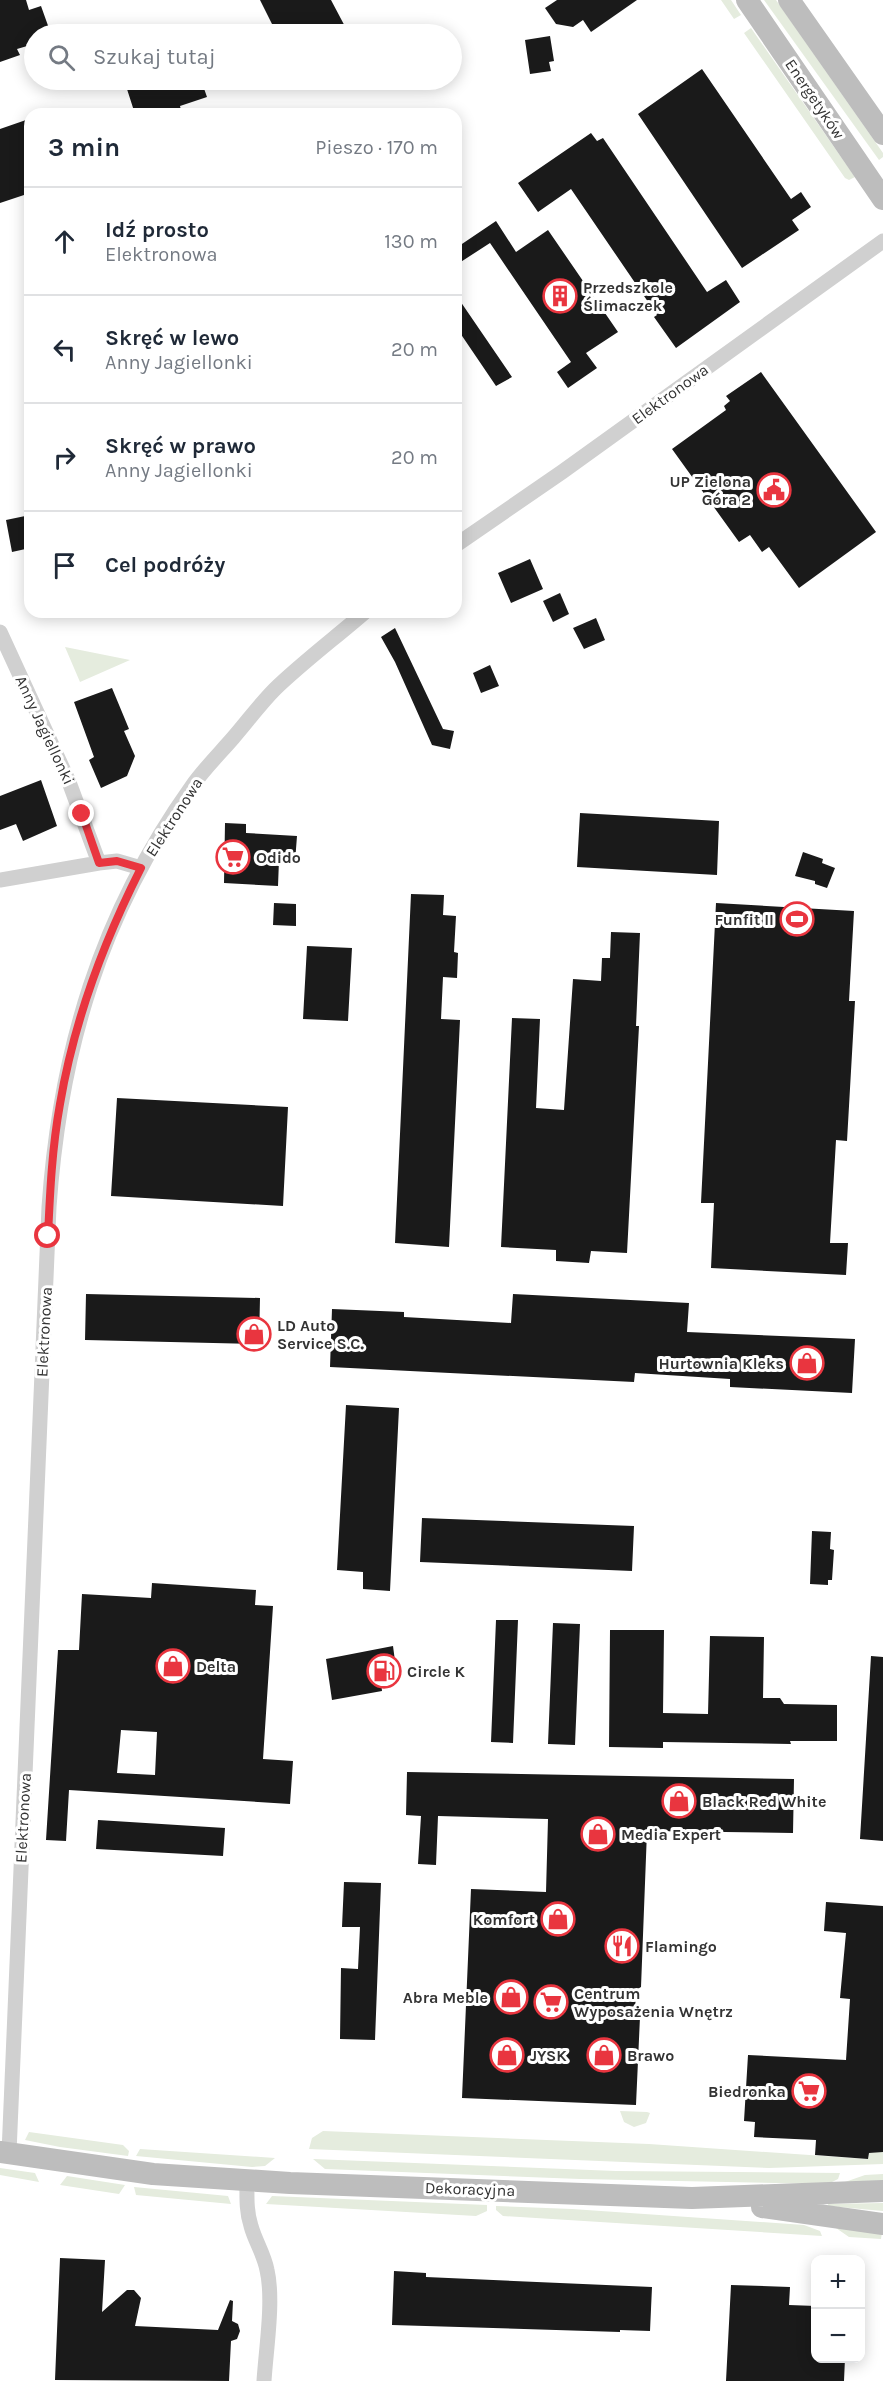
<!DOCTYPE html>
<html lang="pl">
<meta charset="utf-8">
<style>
body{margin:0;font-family:Karla,sans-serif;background:#f6f6f7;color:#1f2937}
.controls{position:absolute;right:18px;bottom:18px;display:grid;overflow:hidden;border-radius:12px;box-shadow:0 3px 15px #0003}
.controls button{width:54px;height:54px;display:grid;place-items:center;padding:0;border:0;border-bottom:2px solid #e0e1e3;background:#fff;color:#1f2937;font:30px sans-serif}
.stop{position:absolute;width:18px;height:18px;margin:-14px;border:4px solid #e9353f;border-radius:50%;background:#fff}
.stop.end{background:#e9353f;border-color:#fff;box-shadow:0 2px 6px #0008}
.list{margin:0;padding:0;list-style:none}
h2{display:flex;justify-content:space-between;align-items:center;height:78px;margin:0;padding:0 24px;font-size:26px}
h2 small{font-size:20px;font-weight:400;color:#747a83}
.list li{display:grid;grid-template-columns:39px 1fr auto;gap:18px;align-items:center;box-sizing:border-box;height:108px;padding:0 24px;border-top:2px solid #e0e1e3}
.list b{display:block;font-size:22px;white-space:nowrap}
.list p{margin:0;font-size:20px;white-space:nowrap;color:#747a83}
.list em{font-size:20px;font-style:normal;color:#747a83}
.icon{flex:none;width:33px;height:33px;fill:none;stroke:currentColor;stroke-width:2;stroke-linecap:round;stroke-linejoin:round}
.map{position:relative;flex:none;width:883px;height:2381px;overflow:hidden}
.search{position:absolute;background:#fff;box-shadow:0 3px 15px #0003;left:24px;top:24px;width:438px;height:66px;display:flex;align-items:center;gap:15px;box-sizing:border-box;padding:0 21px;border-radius:33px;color:#747a83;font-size:22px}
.panel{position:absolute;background:#fff;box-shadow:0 3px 15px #0003;left:24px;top:108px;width:438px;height:510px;border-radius:18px}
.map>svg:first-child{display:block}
.green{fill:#e5ecde}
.building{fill:#1a1a1a;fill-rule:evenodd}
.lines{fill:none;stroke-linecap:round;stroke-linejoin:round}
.street{stroke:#d0d0d0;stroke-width:15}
.secondary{stroke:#bdbdbd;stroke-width:22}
.route{stroke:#e9353f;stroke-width:8}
.labels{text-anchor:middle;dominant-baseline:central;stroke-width:6;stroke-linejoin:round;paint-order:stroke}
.street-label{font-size:16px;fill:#333;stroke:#fff}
.poi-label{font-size:16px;font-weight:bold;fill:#333;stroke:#fff;text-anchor:start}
</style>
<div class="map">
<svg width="883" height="2381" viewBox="0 0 883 2381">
<rect width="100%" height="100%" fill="#fff"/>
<path class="green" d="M721,0H731L741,15L734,19Z
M764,0H776L883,153V157L879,160Z
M751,28L855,177L849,180L845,178L744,33Z
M65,647L130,660L80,682Z
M620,2111L647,2112L650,2113L646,2123L634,2127L624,2122Z
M323,2131L649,2144L868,2159L869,2153L883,2151V2164L769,2168L309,2149L312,2138Z
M29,2132L123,2145L129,2151L128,2156L60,2147L25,2140Z
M140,2149L275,2158L265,2166L252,2167L136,2156Z
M313,2159L616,2171L840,2173L838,2179L828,2184L580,2179L325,2169Z
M0,2168L35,2173L39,2182L0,2175Z
M883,2174V2182H845L865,2175Z
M67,2176L125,2185L119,2194L60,2185Z
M134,2187L228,2196L231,2204L136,2195Z
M272,2196L487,2205V2211L476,2216L266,2204Z
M883,2203V2211L828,2206V2204Z
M496,2206L572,2209L804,2225L820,2231L822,2236L503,2216L496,2210Z
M836,2228L882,2232L881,2239L849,2237Z"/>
<path class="building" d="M0,0H26L29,10L41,6L51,34H34V44L17,49L20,55L0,62Z
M260,0H331L349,34H277Z
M557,0H637L591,32L583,20L573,27L556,24L545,8Z
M550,36L554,61L549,62L551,71L530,74L525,40Z
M702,69L791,199L801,192L811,207L792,220L799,230L742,268L638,114Z
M147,80H201L207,97L180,106L182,114H135L126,86Z
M26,120L30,133V193L0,203V129Z
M591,133L597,141L603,138L707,292L726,280L740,302L676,348L654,317L657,315L571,189L538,212L518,183Z
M496,221L516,252L548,230L618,332L586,353L597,368L568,388L557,372L571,362L490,243L456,265V248Z
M456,295L512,377L496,386L456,327Z
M761,372L876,532L799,588L769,547L762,552L750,535L739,542L672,449L726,410L724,406L730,401L726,396Z
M30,515V548L12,552L6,520Z
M530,559L543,589L511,603L498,573Z
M560,593L569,614L553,622L543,601Z
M596,618L605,640L584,649L573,628Z
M395,628L443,729L454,731L450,749L432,745L395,662L381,637Z
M490,665L499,686L481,693L473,673Z
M112,688L129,729L124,731L135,756L127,776L101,788L89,760L94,757L74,702Z
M41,780L57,826L23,841L16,824L0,830V796Z
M580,813L719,821L717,875L577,867Z
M225,823L246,824V833L297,836L295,862L279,860L278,886L224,883Z
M803,852L823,859L822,863L835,868L827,888L815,884V881L795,876Z
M411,894L444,895L443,915L456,916L454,952L458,953L457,978L443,977L441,1019L460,1020L449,1247L395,1243Z
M274,903L296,904V926L273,925Z
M716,903L854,911L849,1001H855L847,1141L836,1140L830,1243H848L846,1275L711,1268L714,1203H701Z
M611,932L640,933L636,1026H639L627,1253L591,1251L589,1263L556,1261V1250L501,1247L512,1018L540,1019L536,1108L564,1110L573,979L601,981L602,958H610Z
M307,946L352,948L348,1021L303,1019Z
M117,1098L288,1107L283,1206L111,1196Z
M86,1294L260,1298L259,1344L85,1340Z
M513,1294L689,1303L687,1332L855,1339L852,1393L730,1387V1379L635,1373L634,1382L330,1367L332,1309L404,1312V1317L511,1323Z
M346,1405L399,1408L390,1591L363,1589V1572L337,1570Z
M422,1518L634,1526L632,1571L420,1562Z
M812,1531L831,1532L830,1549L834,1550L832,1580H828V1585L810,1584Z
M152,1583L256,1590L255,1605L273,1606L263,1759L293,1761L290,1804L69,1790L66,1841L46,1840L58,1650H79L82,1594L151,1598ZM121,1730L157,1732L155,1775L117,1773Z
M496,1620H518L513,1743L491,1742Z
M553,1623L580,1624L575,1745L548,1744Z
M610,1630H664L663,1713L708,1714L710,1636L764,1637L763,1698H780L784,1704L837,1705V1741H790L791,1744L663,1742V1748L609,1747Z
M393,1646L395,1661L389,1663L391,1680L381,1682L382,1691L332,1700L326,1659Z
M871,1656L883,1657V1841L860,1839Z
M407,1772L794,1779L793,1833L647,1831L641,1987L636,1990L635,2014L640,2017L636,2105L462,2098L471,1889L546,1892L548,1819L438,1816L436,1865L418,1864L421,1816L406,1815Z
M98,1820L225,1828L223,1856L96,1849Z
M344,1882L381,1883L375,2040L340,2039L341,1968L358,1969L360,1927H342Z
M826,1902L883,1906V2152L869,2153L868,2159L815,2155L816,2140L754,2137L755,2122L744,2121L748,2055L846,2060L850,1999L840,1998L846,1933L824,1931Z
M60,2258L105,2260L102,2312L127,2290H134L141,2298L135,2326L218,2330L230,2300L233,2301L232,2321L238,2324L240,2331L237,2339L231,2341L229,2381L55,2380Z
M394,2271L426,2273V2277L652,2287L650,2331L620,2330V2332L392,2325Z
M731,2285L790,2287L789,2305L816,2306V2358H845L844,2381H726Z"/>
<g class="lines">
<path class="street" d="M456,545L562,472L883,241
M0,632L69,782L99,863
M0,880L99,863L117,861L141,868
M9,2153L49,1207C60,1051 100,915 192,786C204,769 220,753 233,738C247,722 260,704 275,689C303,662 335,638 365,612
M247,2180C247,2196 246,2211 251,2226C255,2241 264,2254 267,2270C274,2300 266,2349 264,2381"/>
<path class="secondary" d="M747,0L883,199
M789,0L883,134
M0,2152L153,2174L290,2183L692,2198L883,2191
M762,2207L883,2224"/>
</g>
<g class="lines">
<path class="route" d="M48,1236C50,1192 52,1148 60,1104C74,1021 103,943 141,868L117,861L99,863L82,814"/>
</g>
<defs>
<g id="building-ring" transform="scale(1.725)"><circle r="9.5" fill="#fff" stroke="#e9353f" stroke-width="1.5"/><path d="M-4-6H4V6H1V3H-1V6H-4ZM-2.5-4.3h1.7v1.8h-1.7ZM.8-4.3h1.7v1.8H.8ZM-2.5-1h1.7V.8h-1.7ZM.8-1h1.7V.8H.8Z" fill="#e9353f"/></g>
<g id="civic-ring" transform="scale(1.725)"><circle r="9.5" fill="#fff" stroke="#e9353f" stroke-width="1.5"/><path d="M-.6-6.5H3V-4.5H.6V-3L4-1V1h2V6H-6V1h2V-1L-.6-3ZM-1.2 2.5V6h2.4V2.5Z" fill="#e9353f"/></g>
<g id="supermarket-ring" transform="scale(1.725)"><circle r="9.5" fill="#fff" stroke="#e9353f" stroke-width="1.5"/><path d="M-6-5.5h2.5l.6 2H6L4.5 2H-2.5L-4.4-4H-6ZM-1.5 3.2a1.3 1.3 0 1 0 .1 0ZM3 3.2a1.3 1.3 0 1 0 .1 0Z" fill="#e9353f"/></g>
<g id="stadium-ring" transform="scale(1.725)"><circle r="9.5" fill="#fff" stroke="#e9353f" stroke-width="1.5"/><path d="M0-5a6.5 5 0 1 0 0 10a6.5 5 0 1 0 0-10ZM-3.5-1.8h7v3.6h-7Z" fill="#e9353f"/></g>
<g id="shop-ring" transform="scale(1.725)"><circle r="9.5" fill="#fff" stroke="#e9353f" stroke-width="1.5"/><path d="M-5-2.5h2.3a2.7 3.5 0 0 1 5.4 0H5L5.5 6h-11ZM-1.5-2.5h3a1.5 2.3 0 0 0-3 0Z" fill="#e9353f"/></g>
<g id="fuel-ring" transform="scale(1.725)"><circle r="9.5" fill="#fff" stroke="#e9353f" stroke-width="1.5"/><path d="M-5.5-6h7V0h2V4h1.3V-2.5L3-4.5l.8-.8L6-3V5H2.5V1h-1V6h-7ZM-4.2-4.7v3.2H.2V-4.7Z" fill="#e9353f"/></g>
<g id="restaurant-ring" transform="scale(1.725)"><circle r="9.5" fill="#fff" stroke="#e9353f" stroke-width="1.5"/><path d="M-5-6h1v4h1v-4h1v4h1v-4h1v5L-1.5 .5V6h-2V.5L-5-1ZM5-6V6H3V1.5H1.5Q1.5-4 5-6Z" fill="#e9353f"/></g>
</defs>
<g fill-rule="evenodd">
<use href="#building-ring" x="560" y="296"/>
<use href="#civic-ring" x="774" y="490"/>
<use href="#supermarket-ring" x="233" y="857"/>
<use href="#stadium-ring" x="797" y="919"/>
<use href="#shop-ring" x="254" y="1334"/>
<use href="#shop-ring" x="807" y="1363"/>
<use href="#shop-ring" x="173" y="1666"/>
<use href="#fuel-ring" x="384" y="1671"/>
<use href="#shop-ring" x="679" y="1801"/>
<use href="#shop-ring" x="598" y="1834"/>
<use href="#shop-ring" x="558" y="1919"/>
<use href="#restaurant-ring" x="622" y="1946"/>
<use href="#shop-ring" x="511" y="1997"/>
<use href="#supermarket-ring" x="551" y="2002"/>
<use href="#shop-ring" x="507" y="2055"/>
<use href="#shop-ring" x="604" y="2055"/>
<use href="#supermarket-ring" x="809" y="2091"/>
</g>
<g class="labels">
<g class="street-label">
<text transform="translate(815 99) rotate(56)">Energetyków</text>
<text transform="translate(670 394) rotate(-36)">Elektronowa</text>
<text transform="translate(45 730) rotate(65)">Anny Jagiellonki</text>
<text transform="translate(174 817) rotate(-57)">Elektronowa</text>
<text transform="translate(44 1332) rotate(-87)">Elektronowa</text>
<text transform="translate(23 1818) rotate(-87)">Elektronowa</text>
<text transform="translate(470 2189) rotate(2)">Dekoracyjna</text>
</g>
<g class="poi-label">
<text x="583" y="287">Przedszkole<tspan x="583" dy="18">Ślimaczek</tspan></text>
<text x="751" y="481" text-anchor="end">UP Zielona<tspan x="751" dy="18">Góra 2</tspan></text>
<text x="256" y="857">Odido</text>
<text x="774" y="919" text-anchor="end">Funfit II</text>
<text x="277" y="1325">LD Auto<tspan x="277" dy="18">Service S.C.</tspan></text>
<text x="784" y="1363" text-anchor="end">Hurtownia Kleks</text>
<text x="196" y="1666">Delta</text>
<text x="407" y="1671">Circle K</text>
<text x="702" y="1801">Black Red White</text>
<text x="621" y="1834">Media Expert</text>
<text x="535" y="1919" text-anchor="end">Komfort</text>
<text x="645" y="1946">Flamingo</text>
<text x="574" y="1993">Centrum<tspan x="574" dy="18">Wyposażenia Wnętrz</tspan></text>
<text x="488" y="1997" text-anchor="end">Abra Meble</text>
<text x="530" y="2055">JYSK</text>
<text x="627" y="2055">Brawo</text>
<text x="786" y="2091" text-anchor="end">Biedronka</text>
</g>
</g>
</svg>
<div class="controls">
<button>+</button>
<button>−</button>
</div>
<div class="stop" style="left:48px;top:1236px"></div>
<div class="stop end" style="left:82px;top:814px"></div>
<div class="search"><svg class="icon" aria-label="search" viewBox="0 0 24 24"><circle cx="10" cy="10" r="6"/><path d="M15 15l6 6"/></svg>Szukaj tutaj</div>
<section class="panel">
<h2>3 min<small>Pieszo · 170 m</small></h2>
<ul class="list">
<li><svg class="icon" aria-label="ahead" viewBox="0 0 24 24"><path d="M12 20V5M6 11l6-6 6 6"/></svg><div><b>Idź prosto</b><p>Elektronowa</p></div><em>130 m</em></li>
<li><svg class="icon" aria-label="left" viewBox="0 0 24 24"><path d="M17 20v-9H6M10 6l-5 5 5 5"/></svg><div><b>Skręć w lewo</b><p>Anny Jagiellonki</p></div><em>20 m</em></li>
<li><svg class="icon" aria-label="right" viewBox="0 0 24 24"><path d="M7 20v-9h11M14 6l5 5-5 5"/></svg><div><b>Skręć w prawo</b><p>Anny Jagiellonki</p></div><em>20 m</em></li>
<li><svg class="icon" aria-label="arrive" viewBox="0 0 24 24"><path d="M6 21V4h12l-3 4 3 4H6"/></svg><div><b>Cel podróży</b></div></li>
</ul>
</section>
</div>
